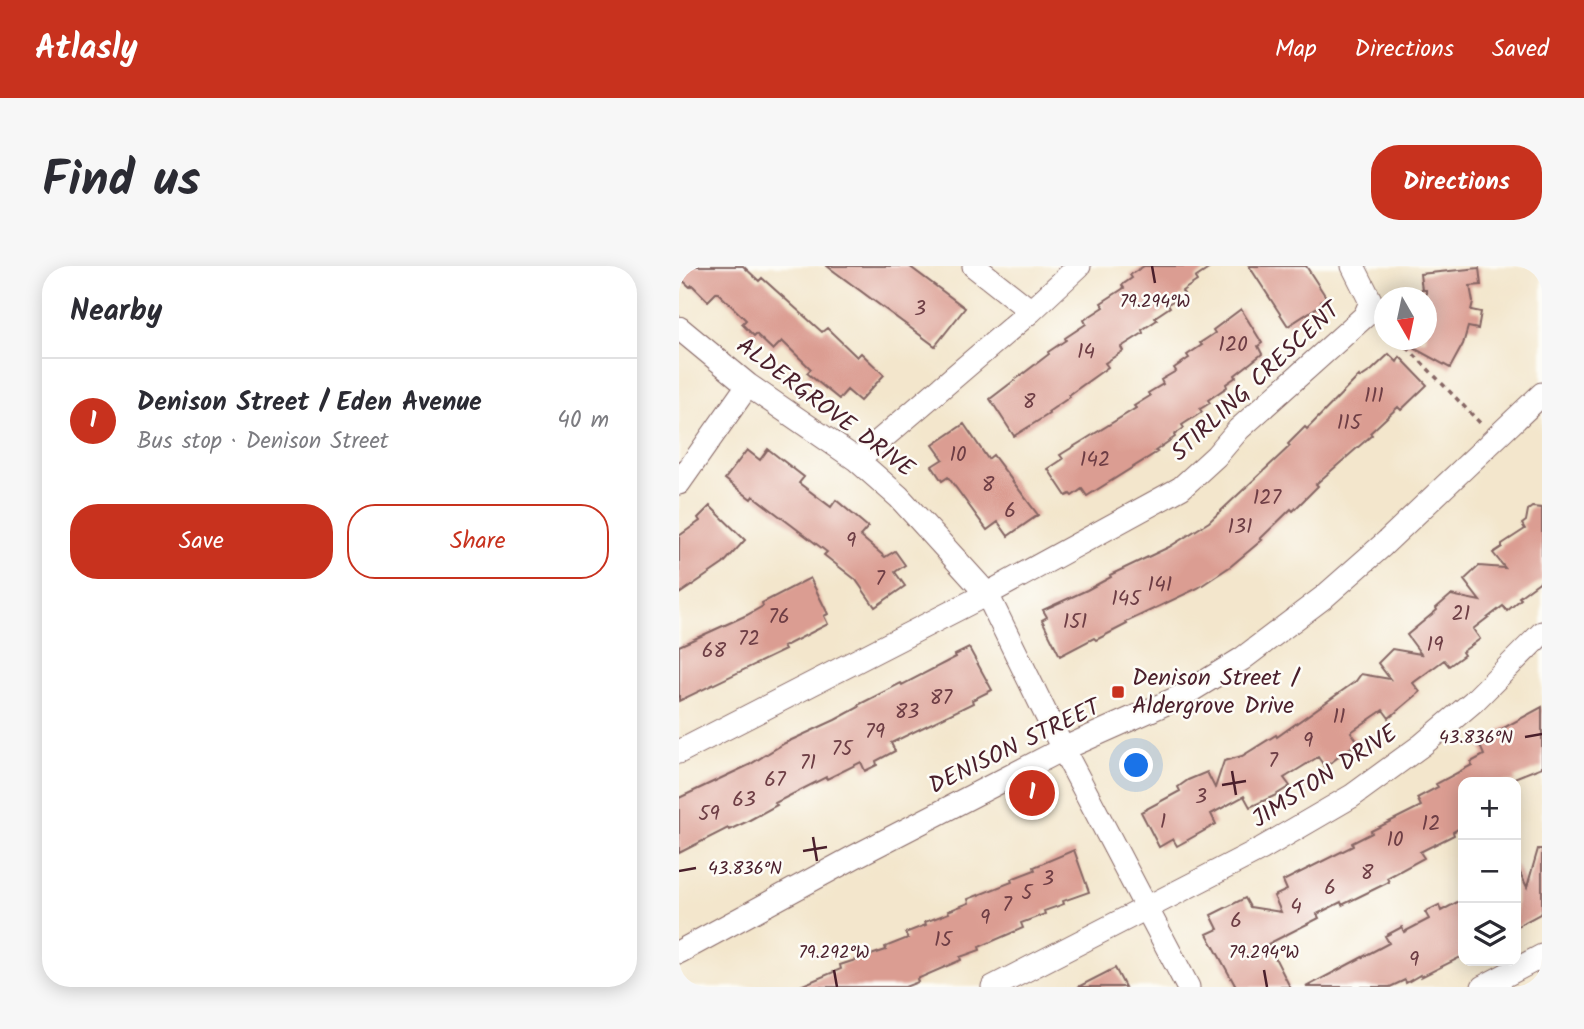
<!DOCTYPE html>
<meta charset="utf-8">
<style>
body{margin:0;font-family:Kalam,sans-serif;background:#f7f7f7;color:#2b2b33}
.controls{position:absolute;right:21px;bottom:21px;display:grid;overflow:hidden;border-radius:14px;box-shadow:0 4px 18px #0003}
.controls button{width:63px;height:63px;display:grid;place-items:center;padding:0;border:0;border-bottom:2px solid #e1e1e2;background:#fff;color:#2b2b33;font:35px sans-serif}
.compass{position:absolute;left:695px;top:21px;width:63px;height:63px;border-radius:50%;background:#fff;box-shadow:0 4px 18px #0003;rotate:171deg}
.you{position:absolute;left:458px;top:500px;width:24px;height:24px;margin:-18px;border:5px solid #fff;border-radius:50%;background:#1a73e8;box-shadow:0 0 0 10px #1a73e833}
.badge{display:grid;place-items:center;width:46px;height:46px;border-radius:50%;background:#c8321e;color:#fff;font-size:23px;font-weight:700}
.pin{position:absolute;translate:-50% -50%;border:4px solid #fff;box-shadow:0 2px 7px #0006}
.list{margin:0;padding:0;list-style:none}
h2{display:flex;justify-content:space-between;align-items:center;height:91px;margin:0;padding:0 28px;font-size:30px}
h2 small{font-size:23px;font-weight:400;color:#7c7c81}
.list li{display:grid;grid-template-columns:46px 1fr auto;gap:21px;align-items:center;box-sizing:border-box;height:126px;padding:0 28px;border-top:2px solid #e1e1e2}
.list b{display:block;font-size:26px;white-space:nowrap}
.list p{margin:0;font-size:23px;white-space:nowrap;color:#7c7c81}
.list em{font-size:23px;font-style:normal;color:#7c7c81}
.actions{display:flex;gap:14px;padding:21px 28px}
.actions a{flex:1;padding:16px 0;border:2px solid #c8321e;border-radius:28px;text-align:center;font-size:24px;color:#c8321e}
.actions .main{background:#c8321e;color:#fff}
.icon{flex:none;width:38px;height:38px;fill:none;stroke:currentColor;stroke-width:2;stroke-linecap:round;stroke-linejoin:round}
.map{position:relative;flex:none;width:863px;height:721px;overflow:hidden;border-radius:28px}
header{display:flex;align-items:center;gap:42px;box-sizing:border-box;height:98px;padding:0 35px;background:#c8321e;color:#fff}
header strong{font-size:33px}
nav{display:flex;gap:38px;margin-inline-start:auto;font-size:24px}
.intro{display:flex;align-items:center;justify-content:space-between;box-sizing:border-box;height:168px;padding:0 42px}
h1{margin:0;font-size:49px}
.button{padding:18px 32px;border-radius:28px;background:#c8321e;color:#fff;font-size:24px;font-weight:700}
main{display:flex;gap:42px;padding:0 42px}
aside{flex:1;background:#fff;border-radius:28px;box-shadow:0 4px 18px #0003}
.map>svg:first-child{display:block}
.building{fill:#db9d92}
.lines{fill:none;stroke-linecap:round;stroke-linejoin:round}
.minor-casing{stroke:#856563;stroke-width:25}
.path{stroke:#856563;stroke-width:3.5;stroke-dasharray:5 5;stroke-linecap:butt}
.minor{stroke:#fff;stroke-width:23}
.ticks{fill:none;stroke:#4a1f2b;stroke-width:2.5}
.poi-dot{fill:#c8321e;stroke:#fdfcf7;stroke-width:2.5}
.labels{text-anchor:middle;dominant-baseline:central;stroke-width:5;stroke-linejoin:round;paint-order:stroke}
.number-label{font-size:21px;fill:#6e3e45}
.street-label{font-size:24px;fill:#4a1f2b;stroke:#fdfcf7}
.poi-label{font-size:24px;fill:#4a1f2b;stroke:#fdfcf7;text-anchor:start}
.ticks-label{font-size:18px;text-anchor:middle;fill:#4a1f2b;stroke:#fdfcf7;stroke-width:5;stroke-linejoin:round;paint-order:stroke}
</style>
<header>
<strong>Atlasly</strong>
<nav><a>Map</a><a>Directions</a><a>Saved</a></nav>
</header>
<div class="intro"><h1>Find us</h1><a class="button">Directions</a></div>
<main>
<aside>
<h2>Nearby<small></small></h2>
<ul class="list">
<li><span class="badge">1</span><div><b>Denison Street / Eden Avenue</b><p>Bus stop · Denison Street</p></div><em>40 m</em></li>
</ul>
<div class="actions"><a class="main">Save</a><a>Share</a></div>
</aside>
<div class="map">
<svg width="863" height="721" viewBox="0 0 863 721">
<rect width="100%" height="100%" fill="#fdfcf7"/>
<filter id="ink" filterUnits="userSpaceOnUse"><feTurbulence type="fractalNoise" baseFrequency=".0143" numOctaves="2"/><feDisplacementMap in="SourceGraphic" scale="14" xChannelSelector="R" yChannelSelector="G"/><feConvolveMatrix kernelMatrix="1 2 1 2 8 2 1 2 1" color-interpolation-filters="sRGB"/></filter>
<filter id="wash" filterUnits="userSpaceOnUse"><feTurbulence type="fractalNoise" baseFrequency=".00686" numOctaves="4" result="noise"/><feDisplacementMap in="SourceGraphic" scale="28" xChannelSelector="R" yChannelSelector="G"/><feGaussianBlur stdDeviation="1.57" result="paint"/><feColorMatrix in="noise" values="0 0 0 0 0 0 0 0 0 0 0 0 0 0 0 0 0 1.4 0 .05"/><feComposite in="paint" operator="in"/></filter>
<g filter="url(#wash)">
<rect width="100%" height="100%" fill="#f3e6cc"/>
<g id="blocks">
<path class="building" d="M7,0H64L80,15L83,12L143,66L148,62L178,91L182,87L205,109L181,135L168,124L160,133L128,107L132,103L103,75L94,84L77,68L75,70L63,58L67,54L38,26L29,35L13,19L11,21L0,11V7Z
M148,0H230L286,42L256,80Z
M465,0H534L516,12L518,15L503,25L505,28L489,38L491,41L476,51L478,54L463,64L464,67L442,81L444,85L426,97L429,101L390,129L391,131L369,146L370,148L335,170L311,133L370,88L369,86L387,74L386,72L407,58L405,54L425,41L422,37L445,22L443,19L453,12L451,9Z
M570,0H627L647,31L642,35L643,38L609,60Z
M800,2L802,19L791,20L794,36L792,44L802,46L799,63L789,61L784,78L771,102L720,74H747V24H743L741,8Z
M562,43L583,77L579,80L583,88L556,109L557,111L547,118L548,121L529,134L531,137L521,143L523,146L503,159L505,162L495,169L496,171L476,185L478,186L408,230L403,223L393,230L391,228L387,230L369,203L384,193L381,189L457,142L455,140L471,130L469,127L484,118L482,114L497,105L495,102L510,92L508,89L523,79L521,77L536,67L534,64Z
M710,88L718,96L721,91L748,119L722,144L719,141L691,167L693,169L637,218L639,220L614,245L612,243L581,273L583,274L552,300L519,322L447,356L448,358L417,374L415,372L381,390L363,354L368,351L364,344L408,324L432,311L431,309L490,281L530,256L611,180L609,178L626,161L628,163L680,110L681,112L693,104Z
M285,158L309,193L314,189L359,249L329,270L319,256L308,264L269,211L263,215L253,200L264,193L254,179Z
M89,183L125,211L120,217L152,241L157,234L189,261L181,270L206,291L216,285L226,299L216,306L226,320L196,341L177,314L145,289L148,286L74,230L72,233L46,213L68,184L81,194Z
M31,240L66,274L44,298L0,328V270L21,255L19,252Z
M853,241L863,242V314L840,331L842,333L828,345L824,340L794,363L801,373L783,386L785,389L770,400L765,394L734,417L741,426L710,452L704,444L672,466L679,476L646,501L639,491L605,512L611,520L595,530L571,541L565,530L532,548L537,558L498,580L494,573L480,581L462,546L501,525L499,521L509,514L528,506L536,522L545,495L563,490L597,469L598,471L677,415L682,408L711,413L699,397L713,383L742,388L728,369L758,344L757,342L772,329L801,335L785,314L800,300L826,302L814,287L823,281V278L846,263L843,258L847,255L849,244Z
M131,312L149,348L145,350L149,358L104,381L106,384L0,435V380L68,349L84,340L83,337Z
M290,382L313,424L293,434L294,437L212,477L216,485L197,495L198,499L186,505L182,496L148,513L147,511L96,537L98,539L67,556L50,564L49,562L0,587V532L70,499L106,477L156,454L180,441L179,439L222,417L223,419L277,391L276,389Z
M863,441V501L835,512L837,516H784V560L774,566L775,569L741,586L745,592L708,612L710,616L663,639L662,636L638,648L640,652L589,678L611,721H557L528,668L539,663L532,649L566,632L571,641L602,646L595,630L608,624L604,615L674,580L673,577L693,567L692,565L742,540L738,532L759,521L757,518L793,499L792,496L805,489L801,480L821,470L819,465Z
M859,583H863V647L837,661V599L848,621Z
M395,584L410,626L384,635L385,638L365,645L366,648L342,657L344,662L300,681L301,684L281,691L282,694L238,713L239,716L226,721H119L162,703L161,699L207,684L206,681L229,672L226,667L247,659L246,656L270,647L269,645L290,637L289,633L333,616L332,613L356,604L355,601Z
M784,633V690L742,711L741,709L727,717L726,714L711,721H627L710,677L706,670L723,661L725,666L750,653L746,646L760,639L762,645Z
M436,702L446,721H399Z"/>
</g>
</g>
<g filter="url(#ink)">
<use href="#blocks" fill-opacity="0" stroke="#856563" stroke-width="2"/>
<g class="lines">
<g class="minor-casing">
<path id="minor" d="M295,0L352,45
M0,62L69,119L178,194L220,231L308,328L384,483L509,721
M178,194L352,45L400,0
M0,217L69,119
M0,486L308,328L502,222L537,190L560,163L686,50L692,36L674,0
M0,686L175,591L384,483L503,430L563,393L645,331L704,279L863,128
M314,721L582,583L673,530L743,479L795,435L863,367
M804,721L863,690"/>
</g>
<path class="path" d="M721,74L804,160"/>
<use href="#minor" class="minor"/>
</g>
</g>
<path class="ticks" d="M473,0L476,17M846,471L863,468M553,505L557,529M543,519L567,515M134,571L138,595M124,585L148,581M0,605L17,602M155,704L158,721M585,704L588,721"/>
<rect class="poi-dot" x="432" y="419" width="14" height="14" rx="3.5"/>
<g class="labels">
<g class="number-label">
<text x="241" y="43">3</text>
<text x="554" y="79">120</text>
<text x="407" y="86">14</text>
<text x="695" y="130">111</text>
<text x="350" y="136">8</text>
<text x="670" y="157">115</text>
<text x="279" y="189">10</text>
<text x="416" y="194">142</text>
<text x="309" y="219">8</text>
<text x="588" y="232">127</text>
<text x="331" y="245">6</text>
<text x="561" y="261">131</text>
<text x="172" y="275">9</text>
<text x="201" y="313">7</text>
<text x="481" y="319">141</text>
<text x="447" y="333">145</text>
<text x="782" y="348">21</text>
<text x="100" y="351">76</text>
<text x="396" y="356">151</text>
<text x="70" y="373">72</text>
<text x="756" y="379">19</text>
<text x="35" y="385">68</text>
<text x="262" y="432">87</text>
<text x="228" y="446">83</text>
<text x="660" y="451">11</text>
<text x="196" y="466">79</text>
<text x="629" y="475">9</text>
<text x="163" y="483">75</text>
<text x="594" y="495">7</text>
<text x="129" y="497">71</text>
<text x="96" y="514">67</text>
<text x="522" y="531">3</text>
<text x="65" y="534">63</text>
<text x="30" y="548">59</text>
<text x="484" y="556">1</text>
<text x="752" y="558">12</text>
<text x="716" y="574">10</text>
<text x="688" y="607">8</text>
<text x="369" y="613">3</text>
<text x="651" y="622">6</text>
<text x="348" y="627">5</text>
<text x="328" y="639">7</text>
<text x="617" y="641">4</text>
<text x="306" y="652">9</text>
<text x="557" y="655">6</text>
<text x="264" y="674">15</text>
<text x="735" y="694">9</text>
</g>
<g class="street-label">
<text transform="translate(577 116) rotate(-43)">STIRLING CRESCENT</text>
<text transform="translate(146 142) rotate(37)">ALDERGROVE DRIVE</text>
<text transform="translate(336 481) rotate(-26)">DENISON STREET</text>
<text transform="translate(646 511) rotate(-33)">JIMSTON DRIVE</text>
</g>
<g class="poi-label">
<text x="453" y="412">Denison Street /<tspan x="453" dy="28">Aldergrove Drive</tspan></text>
</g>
</g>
<g class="ticks-label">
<text x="476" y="41">79.294°W</text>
<text x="797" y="477">43.836°N</text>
<text x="66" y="608">43.836°N</text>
<text x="155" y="692">79.292°W</text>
<text x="585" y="692">79.294°W</text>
</g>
</svg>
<div class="controls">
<button>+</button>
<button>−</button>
<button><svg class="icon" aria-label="layers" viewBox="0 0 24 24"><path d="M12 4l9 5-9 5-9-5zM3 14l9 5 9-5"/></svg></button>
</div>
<svg class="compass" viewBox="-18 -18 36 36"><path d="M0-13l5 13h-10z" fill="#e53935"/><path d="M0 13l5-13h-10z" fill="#7c7c81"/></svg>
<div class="you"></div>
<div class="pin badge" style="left:353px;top:527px">1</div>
</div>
</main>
